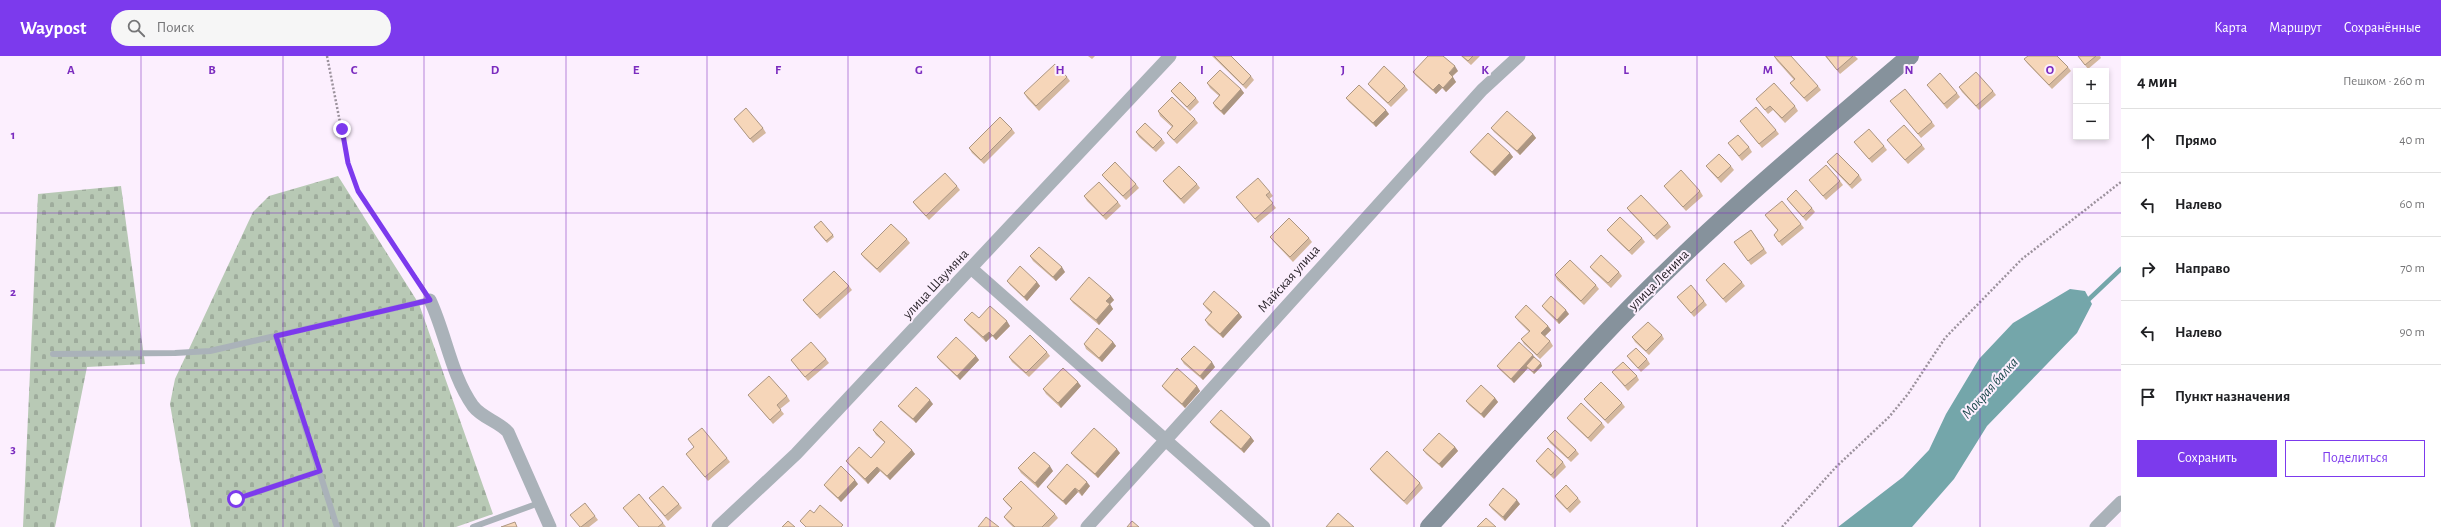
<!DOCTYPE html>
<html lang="ru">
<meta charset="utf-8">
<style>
body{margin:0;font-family:"Alegreya Sans",sans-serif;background:#f6f6f6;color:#202124}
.controls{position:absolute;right:12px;top:12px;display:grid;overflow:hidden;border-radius:0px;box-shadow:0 2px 6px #0003}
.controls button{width:36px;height:36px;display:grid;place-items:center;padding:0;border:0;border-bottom:1px solid #e0e0e0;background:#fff;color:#202124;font:20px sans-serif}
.stop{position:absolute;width:12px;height:12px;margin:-9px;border:3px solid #7c3aed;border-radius:50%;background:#fff}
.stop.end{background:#7c3aed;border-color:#fff;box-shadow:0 1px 4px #0008}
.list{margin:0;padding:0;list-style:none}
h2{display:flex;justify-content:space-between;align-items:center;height:52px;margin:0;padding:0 16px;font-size:17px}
h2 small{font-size:13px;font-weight:400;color:#757577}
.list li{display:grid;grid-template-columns:26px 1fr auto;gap:12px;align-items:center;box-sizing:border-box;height:64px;padding:0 16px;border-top:1px solid #e0e0e0}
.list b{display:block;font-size:15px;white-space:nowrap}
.list em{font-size:13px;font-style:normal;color:#757577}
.actions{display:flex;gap:8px;padding:12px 16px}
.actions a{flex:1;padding:9px 0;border:1px solid #7c3aed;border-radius:0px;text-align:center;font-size:14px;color:#7c3aed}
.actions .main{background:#7c3aed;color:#fff}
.icon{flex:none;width:22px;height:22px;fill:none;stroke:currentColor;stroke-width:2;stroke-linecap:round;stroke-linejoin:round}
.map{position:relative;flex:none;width:2121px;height:471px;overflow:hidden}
header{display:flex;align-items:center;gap:24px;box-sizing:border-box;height:56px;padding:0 20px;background:#7c3aed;color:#fff}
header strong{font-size:19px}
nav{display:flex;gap:22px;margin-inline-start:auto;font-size:14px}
.search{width:280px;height:36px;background:#f6f6f6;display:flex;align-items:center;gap:10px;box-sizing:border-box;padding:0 14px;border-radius:22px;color:#757577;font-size:15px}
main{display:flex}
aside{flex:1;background:#fff}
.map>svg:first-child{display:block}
.cemetery{fill:url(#cemetery-stones)}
.water{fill:#74a6aa}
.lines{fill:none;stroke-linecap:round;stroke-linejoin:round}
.stream{stroke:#74a6aa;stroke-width:4.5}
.path{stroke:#9c929d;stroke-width:2.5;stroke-dasharray:2 2;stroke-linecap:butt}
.lane{stroke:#aab2b9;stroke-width:6}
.street{stroke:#aab2b9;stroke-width:13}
.secondary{stroke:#86929c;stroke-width:18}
.wall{fill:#d4b89f}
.shaded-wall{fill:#ac9682}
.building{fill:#f6d6b9;stroke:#ac9682}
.route{stroke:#7c3aed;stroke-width:5}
.grid{fill:none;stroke:#7b2cbf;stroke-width:1;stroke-opacity:0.55}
.labels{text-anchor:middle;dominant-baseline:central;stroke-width:4;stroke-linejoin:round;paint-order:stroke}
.street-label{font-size:14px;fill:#2b252c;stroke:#fceffe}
.water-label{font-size:15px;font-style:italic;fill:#1a484b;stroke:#fceffe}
.grid-label{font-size:13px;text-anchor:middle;font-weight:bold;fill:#7b2cbf;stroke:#fceffe;stroke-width:4;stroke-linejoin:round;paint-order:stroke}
</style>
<header>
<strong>Waypost</strong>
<div class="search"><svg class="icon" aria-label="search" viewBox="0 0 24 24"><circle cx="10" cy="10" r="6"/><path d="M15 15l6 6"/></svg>Поиск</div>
<nav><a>Карта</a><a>Маршрут</a><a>Сохранённые</a></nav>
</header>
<main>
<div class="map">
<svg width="2121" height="471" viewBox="0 0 2121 471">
<defs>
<pattern id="cemetery-stones" width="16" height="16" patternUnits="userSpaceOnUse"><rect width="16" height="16" fill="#b8c9b5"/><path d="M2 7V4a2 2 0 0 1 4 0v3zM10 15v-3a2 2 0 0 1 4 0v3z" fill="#9eac9c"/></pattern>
</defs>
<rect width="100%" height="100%" fill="#fceffe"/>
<path class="cemetery" d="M338,120L419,248L493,458L456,471H191L170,348L175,323L253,156L269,140Z
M121,130L145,308L87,311L55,471H23L38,138Z"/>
<path class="water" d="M2070,233L2085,235L2092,248L2077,277L1987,370L1954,423L1912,471H1838L1903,421L1929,394L1946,358L1979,303L2013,267Z"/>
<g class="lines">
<path class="stream" d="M2086,246L2121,213"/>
<path class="path" d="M327,0L348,107L358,135L424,233
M1782,471L1836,411L1889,361L1908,338L1945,282L2022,203L2121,126"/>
<path class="lane" d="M276,280L337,471
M53,298L175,297L210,295L430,244
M236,443L320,415
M473,471L539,447"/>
<path class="street" d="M972,213L1264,471
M430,244C446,278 451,319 473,350C482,362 498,365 508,376L550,471
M718,471L796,398L1170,0
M1087,471L1482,34L1519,0
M2096,471L2121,446"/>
<path class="secondary" d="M1429,471C1491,403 1551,334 1614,268C1706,172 1809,86 1910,0"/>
</g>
<path class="wall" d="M1088,0H1095L1092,3Z
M1212,0H1231L1251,20L1254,24L1246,33Z
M1461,0H1480L1471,9Z
M1774,0L1818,30L1821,34L1807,46L1793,31L1790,27L1794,24L1777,5Z
M1825,0H1855L1858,3L1840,18Z
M2078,0H2100L2101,2L2088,13Z
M2024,3L2068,11L2071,15L2052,33L2027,7Z
M1458,15L1452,21L1456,26L1446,36L1442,32L1436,38L1416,20L1413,16Z
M1067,21L1070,25L1039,55L1027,42L1024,37Z
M1207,27L1241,33L1244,37L1224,59L1215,51L1213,47L1219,40L1210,32Z
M1368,28L1405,30L1408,34L1391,51L1371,32Z
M1927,29L1957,37L1960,41L1947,53Z
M1959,31L1993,35L1996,39L1979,54L1962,36Z
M1171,35L1196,42L1199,46L1190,55L1174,39Z
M1346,42L1389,58L1376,71L1349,46Z
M1756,43L1795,50L1798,55L1785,67L1773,54L1768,58Z
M1890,45L1932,66L1935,70L1921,82Z
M1158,55L1195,63L1198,67L1177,88L1170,81L1167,77L1172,71L1160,60Z
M734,63L763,72L766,77L753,87Z
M1740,65L1776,74L1779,78L1762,92Z
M1491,72L1533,78L1536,82L1520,99L1494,76Z
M1012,73L1015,77L984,108L972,97L969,92Z
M1136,76L1162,83L1165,87L1156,96L1139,81Z
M1887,84L1922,89L1925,93L1908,108Z
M1854,86L1884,90L1887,94L1872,107Z
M1728,87L1749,91L1752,96L1742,105Z
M1470,96L1510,97L1513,101L1495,120L1473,100Z
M1827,106L1859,119L1862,124L1852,133L1830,110Z
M1706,110H1731L1734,114L1721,127L1709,114Z
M1102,119L1136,128L1139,132L1126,144L1105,123Z
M1809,124L1840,125L1843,129L1826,144Z
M1163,125L1197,128L1200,132L1184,148L1166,129Z
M957,130L960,134L929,164L916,150L913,146Z
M1664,130L1700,135L1703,140L1686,155L1667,134Z
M1270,136L1273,140L1269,143L1276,152L1258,167L1236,141Z
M1084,140L1118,146L1121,150L1106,164L1087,145Z
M1787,143L1812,152L1815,156L1806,165L1790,147Z
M1627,152L1668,167L1671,171L1657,184L1630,156Z
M1765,159L1801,168L1804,172L1782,190L1774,179L1778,175Z
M815,173L833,179L834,181L827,187Z
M1607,174L1642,182L1645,186L1632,199L1610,178Z
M1751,174L1767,197L1751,209L1734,186Z
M1270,181L1309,182L1312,186L1293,206L1273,185Z
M907,183L910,187L880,217L864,202L861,198Z
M1030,200L1065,216L1056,225L1033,205Z
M1590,211L1619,216L1622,220L1611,232L1593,215Z
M1555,219L1596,229L1599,233L1584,249L1557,224Z
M1706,224L1742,226L1745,230L1726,247L1709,228Z
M1007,225L1037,226L1040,230L1027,245L1010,229Z
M849,230L852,234L820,263L806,248L803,244Z
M1111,240L1114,244L1110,248L1113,253L1099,269L1073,247L1070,243Z
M1677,241L1704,245L1707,249L1694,261Z
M1203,248L1239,257L1242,261L1223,282L1208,269L1205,264L1211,257L1206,252Z
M1542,250L1569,258L1559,268L1545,254Z
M1515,261L1548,270L1551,274L1545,280L1550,285L1553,290L1540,303L1524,288L1521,283L1529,276L1518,265Z
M979,262L1010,270L996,284L992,280L986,286L967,268L964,264Z
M1662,279L1664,283L1649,299L1635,286L1632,281Z
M1113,286L1116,290L1102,306L1086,293L1084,288Z
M1047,296L1050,300L1029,321L1012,306L1009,301Z
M976,300L979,304L960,324L940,305L937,301Z
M1627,300L1647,303L1650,308L1641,316L1630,304Z
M1534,301L1542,310L1534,318L1528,312L1514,327L1500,314L1497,310Z
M826,303L829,307L808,325L791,304Z
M1181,303L1215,311L1203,324L1184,308Z
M1612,316L1637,320L1639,324L1628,335Z
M1081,330L1061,352L1046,338L1043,333Z
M1162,330H1197L1200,335L1185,352L1165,334Z
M748,339L787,340L790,345L780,353L784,358L773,368Z
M1495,342L1498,346L1484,362L1469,349L1466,345Z
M1584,343L1622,347L1625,351L1608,368L1587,347Z
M933,348L916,367L901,354L898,350Z
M1567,362L1602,367L1605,371L1591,386L1570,366Z
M1210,366L1251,381L1254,385L1244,397L1213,370Z
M873,374L915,398L890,424L880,415L868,428L849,409L846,405L871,402L885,387L876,379Z
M1547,382L1576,394L1579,398L1571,406L1550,387Z
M688,383L727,402L730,406L708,425L686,398L694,391Z
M1455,391L1458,395L1442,412L1426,398L1423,394Z
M1071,397H1120L1098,422L1074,401Z
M1536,405L1563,406L1566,411L1554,423L1539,409Z
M1018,412L1053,415L1038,432L1021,417Z
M1370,413L1420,427L1423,432L1407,449L1373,417Z
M858,428L841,446L827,433L824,429Z
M1090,430L1082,440L1078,436L1066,449L1050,435L1047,431Z
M1555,440L1578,442L1581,446L1570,457L1557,444Z
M649,442L679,448L682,452L668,465Z
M1003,443L1055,458L1058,462L1049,471H1013L1007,465L1004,461L1012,453L1006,447Z
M1520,448L1505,465L1492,453L1489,449Z
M623,452L663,467L666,471H639Z
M595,460L598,464L589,471H579Z"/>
<path class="shaded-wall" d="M1455,10L1458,15L1451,21L1449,17Z
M1453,21L1456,26L1446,36L1443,32Z
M1439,28L1442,32L1436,38L1433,34Z
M1241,33L1244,37L1224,59L1221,55Z
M1386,54L1389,58L1376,71L1373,67Z
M1533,78L1536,82L1520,99L1517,95Z
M1510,97L1513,101L1495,120L1492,116Z
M1062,211L1065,216L1056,225L1053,221Z
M1037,226L1040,230L1027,245L1024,241Z
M1111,240L1114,244L1109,249L1106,245Z
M1110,248L1113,253L1099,269L1096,264Z
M1566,254L1569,258L1559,268L1557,264Z
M1239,257L1242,261L1223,282L1220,278Z
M1007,265L1010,270L996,284L993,280Z
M1548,270L1551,274L1544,281L1541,277Z
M989,276L992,280L986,286L983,281Z
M1113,286L1116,290L1102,306L1099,302Z
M1533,299L1536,303L1526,310L1528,312L1514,327L1511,323Z
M976,300L979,304L960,324L957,320Z
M1212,306L1215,311L1203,324L1200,320Z
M1541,307L1542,310L1534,318L1533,316Z
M1078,326L1081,330L1061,352L1058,347Z
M1197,330L1200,335L1185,352L1182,348Z
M1495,342L1498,346L1484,362L1481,358Z
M930,344L933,348L916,367L913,363Z
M1251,381L1254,385L1244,397L1241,393Z
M1455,391L1458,395L1442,412L1439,408Z
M1117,393L1120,397L1098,422L1095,418Z
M912,394L915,398L890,424L887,420Z
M1050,410L1053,415L1038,432L1035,427Z
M877,411L880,415L868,428L865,423Z
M855,424L858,428L841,446L838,442Z
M1087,426L1090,430L1082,440L1079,435Z
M1075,432L1078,436L1066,449L1063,445Z
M1517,444L1520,448L1505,465L1503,461Z"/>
<path class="building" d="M1214,0H1231L1251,20L1243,29Z
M1428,0H1443L1455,10L1449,17L1453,21L1443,32L1439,28L1433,34L1413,16Z
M1462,0H1473L1468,5Z
M1774,0H1791L1818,30L1804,42L1790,27L1795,23Z
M1826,0H1853L1837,14Z
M2028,0H2057L2068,11L2049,29L2024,3Z
M2078,0H2096L2085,9Z
M1055,8L1067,21L1036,50L1024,37Z
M1384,10L1405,30L1388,47L1368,28Z
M1220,14L1241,33L1221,55L1213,47L1220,39L1207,27Z
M1976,16L1993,35L1976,50L1959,31Z
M1940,17L1957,37L1944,48L1927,29Z
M1180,26L1196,42L1187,51L1171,35Z
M1774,27L1795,50L1782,62L1770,50L1765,54L1756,43Z
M1359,29L1386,54L1373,67L1346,42Z
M1905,33L1932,66L1918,78L1890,45Z
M1172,41L1195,63L1174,84L1167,77L1173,70L1158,55Z
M1756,51L1776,74L1759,88L1740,65Z
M746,52L763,72L750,83L734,63Z
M1507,55L1533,78L1517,95L1491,72Z
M1000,61L1012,73L981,104L969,92Z
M1145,67L1162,83L1153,92L1136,76Z
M1904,69L1922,89L1905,104L1887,84Z
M1869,73L1884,90L1869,103L1854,86Z
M1488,77L1510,97L1492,116L1470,96Z
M1738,79L1749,91L1739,100L1728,87Z
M1837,97L1859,119L1850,129L1827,106Z
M1719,98L1731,110L1718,122L1706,110Z
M1115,106L1136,128L1123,140L1102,119Z
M1826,109L1840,125L1823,140L1809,124Z
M1179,110L1197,128L1181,143L1163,125Z
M1681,114L1700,135L1683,151L1664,130Z
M945,117L957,130L926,160L913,146Z
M1258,122L1270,136L1266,139L1273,147L1255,163L1236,141Z
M1099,126L1118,146L1103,160L1084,140Z
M1796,134L1812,152L1803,161L1787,143Z
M1641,139L1668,167L1654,180L1627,152Z
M1782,145L1801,168L1779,186L1774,179L1778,174L1765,159Z
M1620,161L1642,182L1629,195L1607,174Z
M1289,162L1309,182L1290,201L1270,181Z
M821,165L833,179L826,185L814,171Z
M891,168L907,183L877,213L861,198Z
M1751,174L1764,193L1748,205L1734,186Z
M1039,191L1062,211L1053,221L1030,200Z
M1601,199L1619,216L1608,227L1590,211Z
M1570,204L1596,229L1581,245L1555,219Z
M1724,207L1742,226L1723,243L1706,224Z
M1020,210L1037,226L1024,241L1007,225Z
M834,215L849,230L817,259L803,244Z
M1089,221L1111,240L1106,245L1110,248L1096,264L1070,243Z
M1691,229L1704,245L1691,257L1677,241Z
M1214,235L1239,257L1220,278L1205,264L1212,256L1203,248Z
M1551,240L1566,254L1557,264L1542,250Z
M1526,249L1548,270L1541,277L1550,285L1537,299L1521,283L1530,275L1515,261Z
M990,250L1007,265L993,280L989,276L983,281L964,264L972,256L979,262Z
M1648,266L1662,279L1646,295L1632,281Z
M1097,272L1113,286L1099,302L1084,288Z
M1030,279L1047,296L1026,317L1009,301Z
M956,281L976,300L957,320L937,301Z
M811,286L826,303L805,321L791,304Z
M1519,286L1533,299L1511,323L1497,310Z
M1194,290L1212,306L1200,320L1181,303Z
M1636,292L1647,303L1638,312L1627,300Z
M1534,301L1541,307L1533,316L1526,310Z
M1623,306L1637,320L1625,330L1612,316Z
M1063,312L1078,326L1058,347L1043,333Z
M1177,312L1197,330L1182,348L1162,330Z
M769,320L787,340L777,349L781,354L770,364L748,339Z
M1601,326L1622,347L1605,364L1584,343Z
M1481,329L1495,342L1481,358L1466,345Z
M916,331L930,344L913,363L898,350Z
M1581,347L1602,367L1588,382L1567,362Z
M1221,354L1251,381L1241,393L1210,366Z
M881,365L912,394L887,420L877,411L865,423L846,405L859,391L871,402L885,386L873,374Z
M702,372L727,402L705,421L686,398L694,391L688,383Z
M1094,372L1117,393L1095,418L1071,397Z
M1555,374L1576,394L1568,402L1547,382Z
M1439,377L1455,391L1439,408L1423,394Z
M1548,392L1563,406L1551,419L1536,405Z
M1387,395L1420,427L1404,445L1370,413Z
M1034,396L1050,410L1035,427L1018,412Z
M1067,408L1087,426L1079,435L1075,432L1063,445L1047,431Z
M841,410L855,424L838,442L824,429Z
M1021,425L1055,458L1042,471H1015L1004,461L1012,452L1003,443Z
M1566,429L1578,442L1567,453L1555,440Z
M663,430L679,448L665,460L649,442Z
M1503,432L1517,444L1503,461L1489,449Z
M639,438L663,467L658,471H639L623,452Z
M585,447L595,460L581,471H580L570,459Z
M820,449L843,469L841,471H806L800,465L810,454L814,457Z
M1338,457L1354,471H1326Z
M986,461L999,471H978Z
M1486,462L1496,471H1477Z
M788,465L795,471H782Z
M1132,465L1139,471H1127Z
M515,466L517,471H501Z"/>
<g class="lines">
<path class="route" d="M236,443L320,415L276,280L430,244L358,135L348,107L342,73"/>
</g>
<path class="grid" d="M141,0V471M283,0V471M424,0V471M566,0V471M707,0V471M848,0V471M990,0V471M1131,0V471M1273,0V471M1414,0V471M1555,0V471M1697,0V471M1838,0V471M1980,0V471M0,157H2121M0,314H2121"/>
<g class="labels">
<g class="street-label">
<text transform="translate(1289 223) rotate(-48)">Майская улица</text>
<text transform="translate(1659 224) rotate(-45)">улица Ленина</text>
<text transform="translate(936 228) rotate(-47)">улица Шаумяна</text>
</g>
<g class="water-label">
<text transform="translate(1990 332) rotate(-48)">Мокрая балка</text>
</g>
</g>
<g class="grid-label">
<text x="71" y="18">A</text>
<text x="212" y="18">B</text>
<text x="354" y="18">C</text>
<text x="495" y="18">D</text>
<text x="636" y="18">E</text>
<text x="778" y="18">F</text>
<text x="919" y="18">G</text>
<text x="1060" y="18">H</text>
<text x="1202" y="18">I</text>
<text x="1343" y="18">J</text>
<text x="1485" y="18">K</text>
<text x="1626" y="18">L</text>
<text x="1768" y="18">M</text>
<text x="1909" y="18">N</text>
<text x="2050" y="18">O</text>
<text x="13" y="83">1</text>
<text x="13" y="240">2</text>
<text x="13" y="397">3</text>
</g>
</svg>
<div class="controls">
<button>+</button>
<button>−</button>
</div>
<div class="stop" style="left:236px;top:443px"></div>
<div class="stop end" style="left:342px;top:73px"></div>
</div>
<aside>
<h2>4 мин<small>Пешком · 260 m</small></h2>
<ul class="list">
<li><svg class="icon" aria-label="ahead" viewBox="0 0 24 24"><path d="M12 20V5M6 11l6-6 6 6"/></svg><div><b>Прямо</b></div><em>40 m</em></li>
<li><svg class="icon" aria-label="left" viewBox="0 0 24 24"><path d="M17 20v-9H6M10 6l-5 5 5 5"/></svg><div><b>Налево</b></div><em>60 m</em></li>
<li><svg class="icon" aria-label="right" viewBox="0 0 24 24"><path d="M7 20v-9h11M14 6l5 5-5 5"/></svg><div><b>Направо</b></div><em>70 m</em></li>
<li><svg class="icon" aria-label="left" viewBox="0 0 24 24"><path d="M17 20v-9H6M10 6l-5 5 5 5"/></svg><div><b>Налево</b></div><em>90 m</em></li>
<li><svg class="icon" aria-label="arrive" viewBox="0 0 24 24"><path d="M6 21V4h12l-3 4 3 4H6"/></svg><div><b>Пункт назначения</b></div></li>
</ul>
<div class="actions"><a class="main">Сохранить</a><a>Поделиться</a></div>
</aside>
</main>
